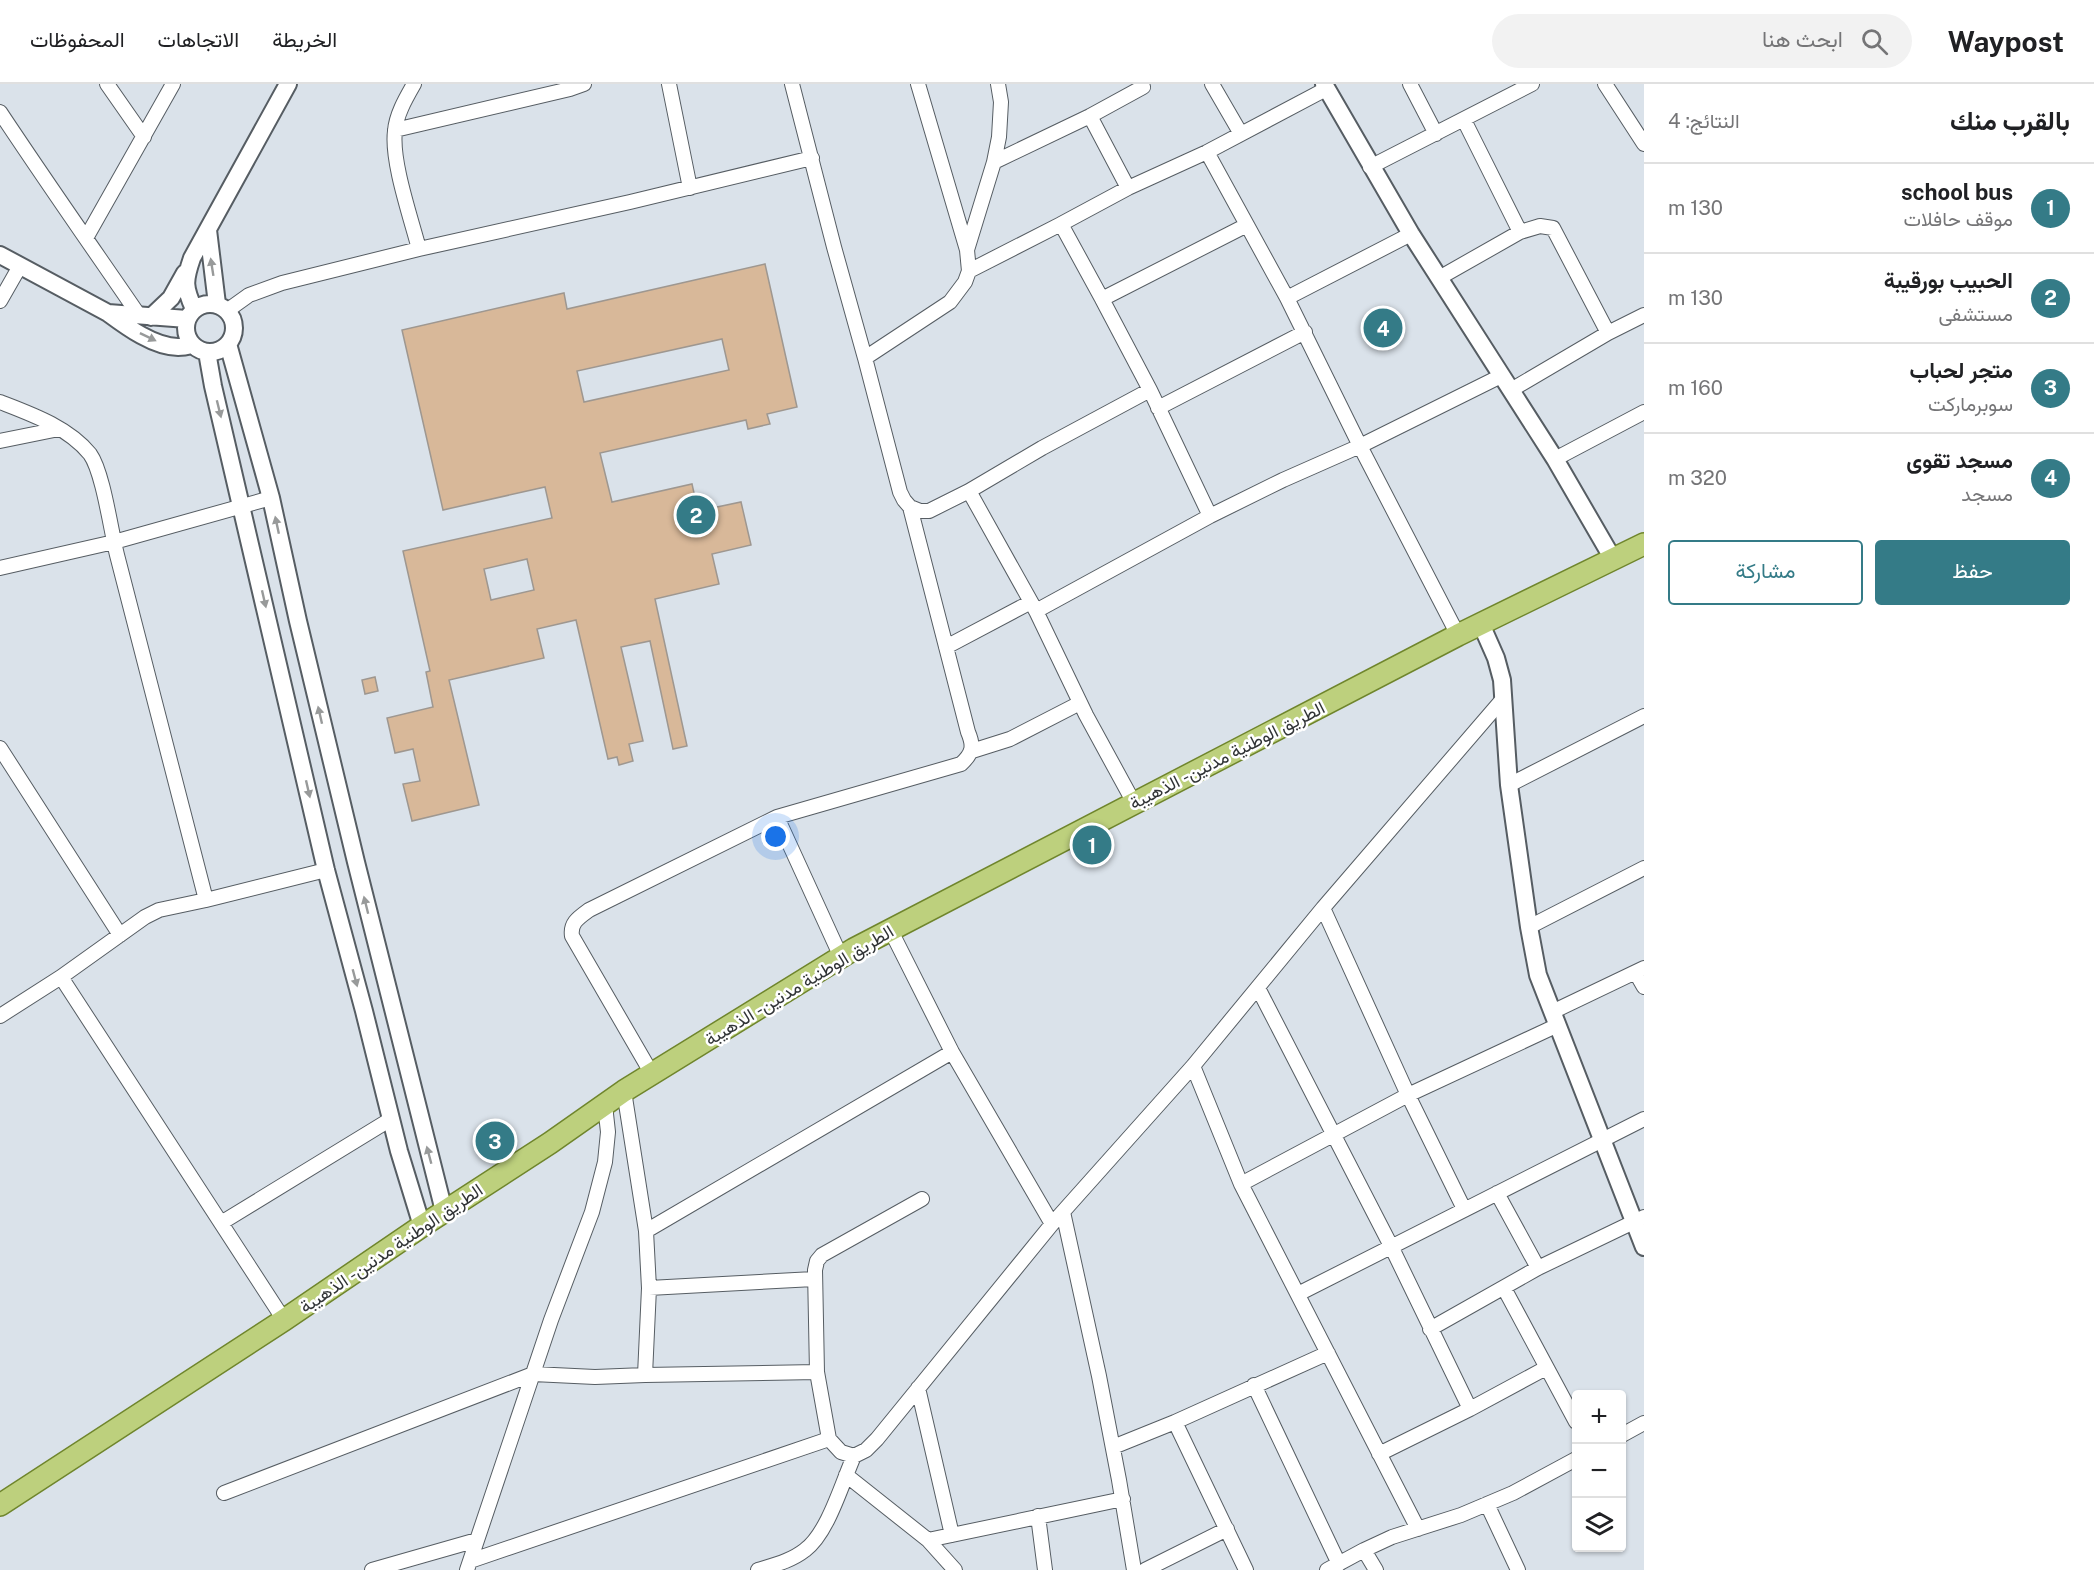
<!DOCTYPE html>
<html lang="ar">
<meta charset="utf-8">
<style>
body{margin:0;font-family:"Public Sans",Vazirmatn,sans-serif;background:#f2f2f2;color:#202124;direction:rtl}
.controls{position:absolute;right:18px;bottom:18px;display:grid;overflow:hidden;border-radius:6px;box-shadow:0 2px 4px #0004}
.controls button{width:54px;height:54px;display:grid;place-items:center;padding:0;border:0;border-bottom:2px solid #e0e0e0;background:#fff;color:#202124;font:30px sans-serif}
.you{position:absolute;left:776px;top:753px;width:21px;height:21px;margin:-15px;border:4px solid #fff;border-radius:50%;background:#1a73e8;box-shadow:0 0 0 9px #1a73e833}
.badge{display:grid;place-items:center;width:39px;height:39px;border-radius:50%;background:#347b87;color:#fff;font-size:20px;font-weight:700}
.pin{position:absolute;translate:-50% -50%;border:3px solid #fff;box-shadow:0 2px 6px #0006}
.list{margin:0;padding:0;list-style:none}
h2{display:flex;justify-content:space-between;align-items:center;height:78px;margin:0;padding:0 24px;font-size:26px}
h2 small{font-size:20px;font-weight:400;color:#757577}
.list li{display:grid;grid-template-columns:39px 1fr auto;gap:18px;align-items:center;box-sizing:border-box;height:90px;padding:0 24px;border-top:2px solid #e0e0e0}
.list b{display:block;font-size:22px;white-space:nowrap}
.list p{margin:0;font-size:20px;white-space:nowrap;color:#757577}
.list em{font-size:20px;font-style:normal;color:#757577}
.actions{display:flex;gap:12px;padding:18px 24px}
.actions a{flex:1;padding:14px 0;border:2px solid #347b87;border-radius:6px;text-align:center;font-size:21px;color:#347b87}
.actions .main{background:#347b87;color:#fff}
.icon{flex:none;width:33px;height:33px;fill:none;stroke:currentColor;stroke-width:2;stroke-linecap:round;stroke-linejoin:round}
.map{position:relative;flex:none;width:1644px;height:1486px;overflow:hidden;direction:ltr}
header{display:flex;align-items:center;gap:36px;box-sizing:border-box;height:84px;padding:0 30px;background:#fff;border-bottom:2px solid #e0e0e0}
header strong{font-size:28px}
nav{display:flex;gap:33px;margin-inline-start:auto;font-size:21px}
.search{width:420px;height:54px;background:#f2f2f2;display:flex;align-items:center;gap:15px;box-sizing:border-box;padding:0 21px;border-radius:33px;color:#757577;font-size:22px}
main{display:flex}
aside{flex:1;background:#fff}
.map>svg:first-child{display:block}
.building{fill:#d8b899;stroke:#9e9790;stroke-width:1.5;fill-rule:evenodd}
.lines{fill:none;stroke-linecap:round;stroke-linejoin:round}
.minor-casing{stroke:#565d63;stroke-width:16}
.tertiary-casing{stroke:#565d63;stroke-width:20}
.primary-casing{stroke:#6f852c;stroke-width:24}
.minor{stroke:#fff;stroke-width:14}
.tertiary{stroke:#fff;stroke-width:16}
.primary{stroke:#bdd07d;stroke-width:21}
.oneway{fill:#989a9a}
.labels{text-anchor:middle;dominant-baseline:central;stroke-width:5;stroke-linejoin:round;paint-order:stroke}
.street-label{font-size:18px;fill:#313436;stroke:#fff}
</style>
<header>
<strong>Waypost</strong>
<div class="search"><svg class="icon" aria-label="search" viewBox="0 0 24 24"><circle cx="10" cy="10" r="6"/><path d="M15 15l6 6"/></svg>ابحث هنا</div>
<nav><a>الخريطة</a><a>الاتجاهات</a><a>المحفوظات</a></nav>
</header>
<main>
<aside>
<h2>بالقرب منك<small>النتائج: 4</small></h2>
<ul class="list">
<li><span class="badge">1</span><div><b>school bus</b><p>موقف حافلات</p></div><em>130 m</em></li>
<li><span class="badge">2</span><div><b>الحبيب بورقيبة</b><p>مستشفى</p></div><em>130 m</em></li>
<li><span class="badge">3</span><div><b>متجر لحباب</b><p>سوبرماركت</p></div><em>160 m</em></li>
<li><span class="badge">4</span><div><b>مسجد تقوى</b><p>مسجد</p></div><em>320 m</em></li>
</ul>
<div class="actions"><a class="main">حفظ</a><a>مشاركة</a></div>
</aside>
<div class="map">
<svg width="1644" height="1486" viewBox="0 0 1644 1486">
<rect width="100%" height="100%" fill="#dae2ea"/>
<path class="building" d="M765,180L797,323L767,330L770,340L748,345L746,336L600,369L612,418L692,400L698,427L741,418L751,461L712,470L719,500L655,515L687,662L673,665L650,557L621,563L643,657L629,660L633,677L619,681L617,673L608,675L576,536L537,545L544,574L449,596L479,721L412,737L403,700L420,697L413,665L395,669L387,634L433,623L426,588L430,587L403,467L552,434L545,403L443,426L402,246L564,209L567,225ZM722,255L729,286L584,318L577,287ZM527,475L534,506L491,516L484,485Z
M375,593L378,607L365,610L362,596Z"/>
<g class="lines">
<g class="minor-casing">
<path id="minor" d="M107,0L144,53
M414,0C406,14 396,31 395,47C391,77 411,134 419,165
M669,0L690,104
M792,0L834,163L865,274
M918,0L967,166
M998,0L1001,18L999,53L994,78L967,166L969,187L965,198L950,218L865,274L900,408L904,416L910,423L920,427H929L969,407L1042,364L1150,306
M1212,0L1241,50
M1410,0L1436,50
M1605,0L1644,60
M1326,5L1207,68L1287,214L1360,362L1501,292
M0,28C45,96 92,163 138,230
M1090,32L1128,104
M395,46L570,5L584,0
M994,78L1090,32L1143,3L1142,0
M1370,83L1532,0
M1520,148L1540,142L1553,144L1608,249
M86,154L173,0
M969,187L1061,140
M1439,194L1520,148L1464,36
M1287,214L1411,150
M1102,215L1061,140L1128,104L1207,68
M0,217L20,182
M228,226L249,211L282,199L419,165L630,118L812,74
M1511,306L1608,249L1644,231
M0,318C31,330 68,343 90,370C103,388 111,447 117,471C147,586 177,701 206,816
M1158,324L1305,248
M0,357L59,345
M1555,375L1644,328
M969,407L1036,527
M1210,432L1150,306L1102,215L1247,141
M0,484L114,458L271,414
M946,563L1031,518
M0,664L120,851
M972,667L1010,655L1080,619
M1509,701L1644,632
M1134,719L1086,631L1036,527L1210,432L1283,396L1360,362L1458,551
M777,733L841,873
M1323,824L1408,1011L1464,1125
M1529,843L1644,784
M890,845L952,968L1052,1140
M1636,889L1644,903
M61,893L284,1236
M1258,904L1391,1162L1470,1325
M1552,928L1644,884
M0,932L61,893L145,833L159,826L206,816L326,786
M1193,982L1241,1100L1418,1445
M652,990L572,852C570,839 578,834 589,826L777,733L961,680C973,669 974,662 968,648L910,423
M624,1007L646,1147L649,1204L645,1291
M1241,1100L1408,1011L1558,941
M1497,1109L1538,1184
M922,1115L822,1171L817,1177L815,1186L817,1288L829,1355L841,1368L854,1372L866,1366L877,1355L1052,1140L1193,982L1323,824L1502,616
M1063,1128L1099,1292L1119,1396L1134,1486
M221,1139L391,1035
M646,1147L952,968
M649,1204L814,1195
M1504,1204L1576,1338
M1298,1210L1644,1035
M1430,1245L1538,1184L1644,1133
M1254,1301L1339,1480
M918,1304L952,1451
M1175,1338L1246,1486
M1622,1351L1644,1339
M1113,1363L1175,1338L1328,1269
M1379,1370L1470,1325L1546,1284
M846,1391L928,1456L955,1486
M224,1409L533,1290L595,1293L645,1291L817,1288
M1487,1420L1518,1486
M1038,1432L1045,1486
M928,1456L1123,1415
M1364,1466L1376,1486
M470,1477L829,1355
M372,1486L477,1456
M467,1486L551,1236L592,1128L605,1078L608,1048L605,1021
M758,1486C774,1481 791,1477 805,1466C828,1449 842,1399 854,1372
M1145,1486L1227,1445
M1327,1486L1364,1466L1392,1453L1461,1431L1513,1409L1576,1375"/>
</g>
<g class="tertiary-casing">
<path id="tertiary" d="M1324,0L1411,150L1555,375L1613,475
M208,146L217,220
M0,171L108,229C127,243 154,263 178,263C183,263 188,262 192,261
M186 244a24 24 0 1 1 48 0a24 24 0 1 1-48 0Z
M194,225C184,203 184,197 192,174L288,0
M108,229L187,235
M151,233L171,214L185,189
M228,260L271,414L298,537L356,778L444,1127
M207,268L213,302L326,786L364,927L399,1067L422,1142
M1481,540L1496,574L1502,596L1509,701L1529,843L1538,891L1644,1163"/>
</g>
<g class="primary-casing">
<path id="primary" d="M0,1421L284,1236L422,1142L550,1059L624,1007L854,865L1458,551L1644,460"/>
</g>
<use href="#minor" class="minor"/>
<use href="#tertiary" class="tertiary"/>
<use href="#primary" class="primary"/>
</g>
<defs><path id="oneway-solid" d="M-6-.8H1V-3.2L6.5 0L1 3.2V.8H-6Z" transform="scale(1.5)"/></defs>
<g class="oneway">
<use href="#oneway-solid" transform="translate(212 183) rotate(-99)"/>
<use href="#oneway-solid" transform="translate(148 253) rotate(26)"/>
<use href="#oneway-solid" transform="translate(219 325) rotate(76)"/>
<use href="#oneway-solid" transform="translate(277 441) rotate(-102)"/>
<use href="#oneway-solid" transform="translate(264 515) rotate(77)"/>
<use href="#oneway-solid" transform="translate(320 631) rotate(-103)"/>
<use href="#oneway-solid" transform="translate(308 705) rotate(77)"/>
<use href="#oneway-solid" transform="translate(366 821) rotate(-104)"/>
<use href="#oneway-solid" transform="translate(355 894) rotate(75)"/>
<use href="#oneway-solid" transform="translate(429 1071) rotate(-105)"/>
</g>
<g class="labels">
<g class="street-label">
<text transform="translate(1227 671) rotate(-27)">الطريق الوطنية مدنين - الذهيبة</text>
<text transform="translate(799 901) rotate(-31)">الطريق الوطنية مدنين - الذهيبة</text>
<text transform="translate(391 1164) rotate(-34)">الطريق الوطنية مدنين - الذهيبة</text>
</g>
</g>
</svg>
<div class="controls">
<button>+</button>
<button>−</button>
<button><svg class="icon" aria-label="layers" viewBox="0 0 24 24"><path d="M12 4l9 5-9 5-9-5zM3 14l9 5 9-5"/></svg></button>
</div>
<div class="you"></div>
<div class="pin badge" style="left:1092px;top:761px">1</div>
<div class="pin badge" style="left:696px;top:431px">2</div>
<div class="pin badge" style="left:495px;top:1057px">3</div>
<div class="pin badge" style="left:1383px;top:244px">4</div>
</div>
</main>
